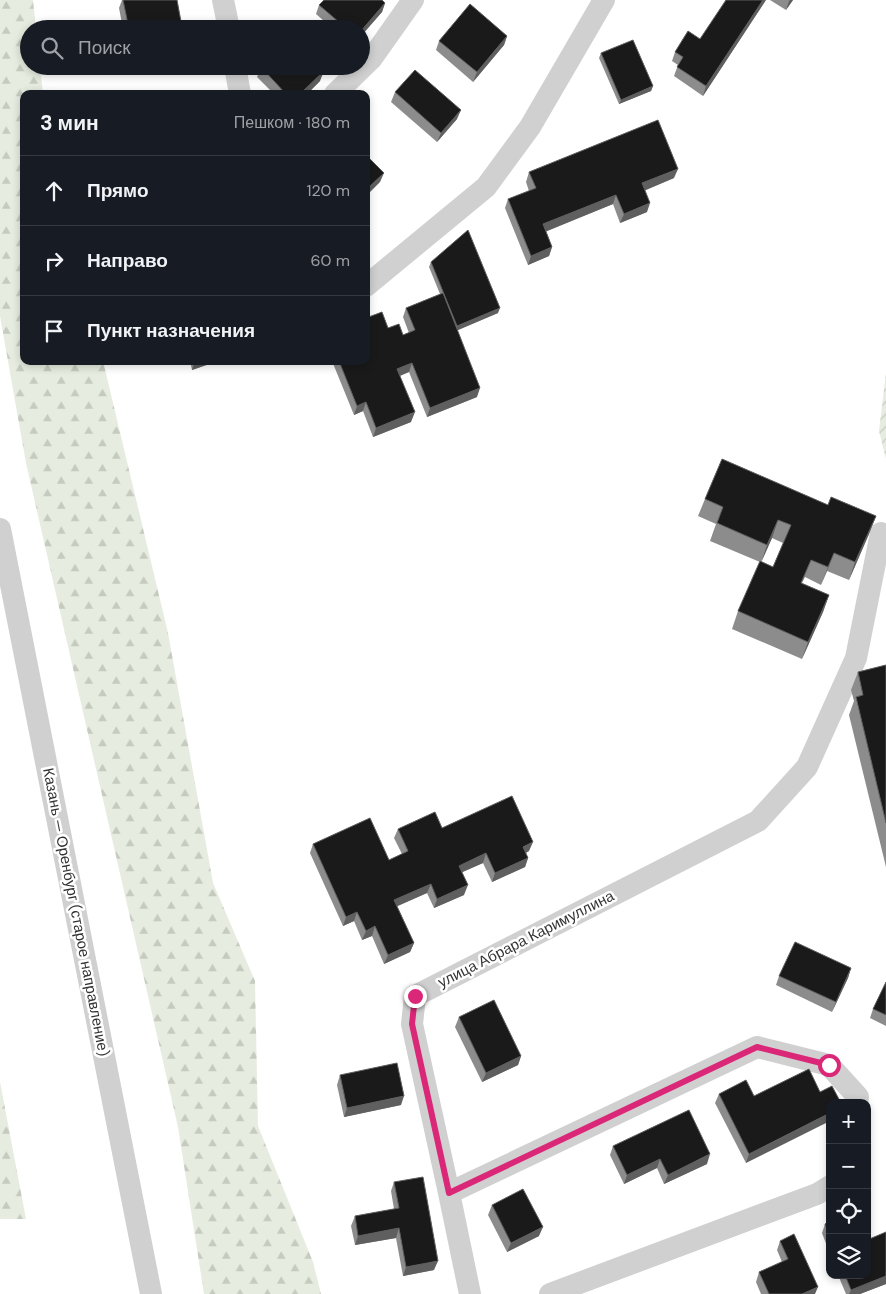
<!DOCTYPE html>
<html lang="ru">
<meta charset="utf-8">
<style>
body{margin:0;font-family:"DM Sans",sans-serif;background:#20242c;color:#f1f3f6}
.controls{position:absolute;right:15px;bottom:15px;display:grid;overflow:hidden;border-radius:10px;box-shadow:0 2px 8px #0003}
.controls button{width:45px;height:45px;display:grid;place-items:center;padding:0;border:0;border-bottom:1px solid #363941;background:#171b24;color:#f1f3f6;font:25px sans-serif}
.stop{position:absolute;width:15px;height:15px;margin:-11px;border:4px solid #db2777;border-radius:50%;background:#fff}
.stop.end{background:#db2777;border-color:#fff;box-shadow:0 1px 5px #0008}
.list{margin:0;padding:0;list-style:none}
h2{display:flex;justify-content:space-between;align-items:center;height:65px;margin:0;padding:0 20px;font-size:21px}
h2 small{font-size:16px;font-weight:400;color:#9ea1a6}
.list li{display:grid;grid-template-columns:32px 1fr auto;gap:15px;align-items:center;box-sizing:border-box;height:70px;padding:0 20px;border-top:1px solid #363941}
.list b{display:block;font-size:19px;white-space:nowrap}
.list em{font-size:16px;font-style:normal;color:#9ea1a6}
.icon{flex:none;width:28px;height:28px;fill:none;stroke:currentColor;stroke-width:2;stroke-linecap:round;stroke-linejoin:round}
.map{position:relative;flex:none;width:886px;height:1294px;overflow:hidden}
.search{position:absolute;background:#171b24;box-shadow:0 2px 8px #0003;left:20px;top:20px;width:350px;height:55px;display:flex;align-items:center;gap:12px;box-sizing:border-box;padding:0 18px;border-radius:28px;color:#9ea1a6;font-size:19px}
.panel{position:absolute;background:#171b24;box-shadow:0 2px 8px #0003;left:20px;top:90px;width:350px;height:275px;border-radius:10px}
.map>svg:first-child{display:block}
.forest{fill:url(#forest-firs)}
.garden{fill:url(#garden-furrows)}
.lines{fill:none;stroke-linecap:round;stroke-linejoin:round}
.minor{stroke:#d0d0d0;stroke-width:22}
.wall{fill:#8c8c8c;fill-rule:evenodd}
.shaded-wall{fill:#5f5f5f}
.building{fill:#1a1a1a;stroke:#5f5f5f}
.route{stroke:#db2777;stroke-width:6}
.labels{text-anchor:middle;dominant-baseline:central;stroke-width:5;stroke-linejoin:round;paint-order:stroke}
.street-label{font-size:15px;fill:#333;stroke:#fff}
</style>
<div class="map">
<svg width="886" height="1294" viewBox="0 0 886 1294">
<defs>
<pattern id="forest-firs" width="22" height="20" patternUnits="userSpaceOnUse" patternTransform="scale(1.25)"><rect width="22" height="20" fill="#e6ecdf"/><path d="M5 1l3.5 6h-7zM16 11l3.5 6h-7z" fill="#c6cbc0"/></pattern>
<pattern id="garden-furrows" width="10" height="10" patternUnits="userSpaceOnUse" patternTransform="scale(1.25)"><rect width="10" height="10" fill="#e6ecdf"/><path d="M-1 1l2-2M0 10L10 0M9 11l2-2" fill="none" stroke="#c6cbc0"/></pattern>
</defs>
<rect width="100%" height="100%" fill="#fff"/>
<path class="forest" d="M0,0H33L36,29H29V66H40L43,94H24V361H103L168,633L213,883L255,981L258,1126L313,1262L321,1294H204L178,1127L26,463L0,316Z
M0,1082L26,1219H0Z"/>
<path class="garden" d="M886,373V459L879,431Z"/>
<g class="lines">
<path class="minor" d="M223,0L229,29
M235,66L240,94
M335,94L372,58L413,0
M366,286L486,187L530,127L604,0
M0,529L151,1294
M857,1103L858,1097L829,1065L757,1047L449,1193L412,1024L415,996L758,821L807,767L856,658L881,533
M449,1193L470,1294
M550,1294L817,1194L830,1186"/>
</g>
<path class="wall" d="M122,0H177L182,27V29H123L119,8Z
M766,0L703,96L674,76L678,65L672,61L675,52L700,39Z
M770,0H793L786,10Z
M385,3L382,12L361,36V29H333L316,14L319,5Z
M507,36L504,45L473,82L436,50L439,41Z
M601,53L653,86L651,91L619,104L599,58Z
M261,67L320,81L307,94H274L257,77Z
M395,92L457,119L437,142L391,102Z
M529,172L674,178L645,190L647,212L620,223L613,204L546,231L552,247L549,256L528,265L505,208L508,199L529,191L526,182Z
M431,262L498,313L457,330L477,397L427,417L409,372L400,376L411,422L373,437L363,411L354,415L332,361H366L388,328L403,335L409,333L403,317L406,308L440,294L429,267Z
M190,361H218L192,370Z
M705,499L828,505L876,516L869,534L849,580L827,571L821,585L805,577L802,583L829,595L823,612L802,659L732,629L738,611L760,562L710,541L716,524L698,516ZM772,538L783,543L773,567L761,562Z
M886,665V867L849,715L854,701L851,690L858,672Z
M442,828L529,851L526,853L528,858L525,867L492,882L483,863L462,872L464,895L434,908L427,893L397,906L414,943L410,952L384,964L372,936L362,940L354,921L343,926L310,853L313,844L389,860L402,854L394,838L398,829Z
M851,968L848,978L832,1012L776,985L779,976Z
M886,982V1026L870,1018L873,1009Z
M459,1017L521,1056L518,1065L482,1082L455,1027Z
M340,1075L401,1105L344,1117L337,1085Z
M820,1092L746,1163L715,1103L719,1094L754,1096Z
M613,1146L707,1164L664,1184L657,1168L624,1184L610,1155Z
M394,1182L434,1270L403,1276L396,1238L355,1245L351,1226L355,1216L394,1209L391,1191Z
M492,1205L539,1236L507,1252L488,1215Z
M830,1222V1254L822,1233L825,1224Z
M886,1232V1284L860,1294H846L838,1275H867Z
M780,1241L815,1294H761L756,1282L759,1272L782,1262L777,1250Z"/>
<path class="shaded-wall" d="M763,0H766L703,96L706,86Z
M790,0H793L786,10L789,1Z
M385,3L382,12L361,36V31Z
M507,36L504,45L473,82L477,72Z
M324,71L320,81L307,94H300Z
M653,86L651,91L619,104L621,100Z
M461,110L457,119L437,142L441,133Z
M678,169L674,178L639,193L642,183Z
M384,173L380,182L366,196V190Z
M616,195L613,204L540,234L543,224Z
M650,203L647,212L620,223L624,214Z
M552,247L549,256L528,265L531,256Z
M500,308L498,313L456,331L457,326Z
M195,361H218L192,370Z
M412,363L409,372L394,378L397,369Z
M480,388L477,397L427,417L430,408Z
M366,402L363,411L354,415L357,406Z
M415,412L411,422L373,437L376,428Z
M876,516L869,534L849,580L855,562Z
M778,520L772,538L761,563L767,545Z
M834,553L827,571L821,585L828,567Z
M829,595L823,612L802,659L808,642Z
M533,842L529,851L520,856L523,847Z
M486,853L483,863L456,875L459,866Z
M528,858L525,867L492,882L495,873Z
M431,884L427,893L391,909L394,900Z
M468,885L464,895L434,908L437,899Z
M357,912L354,921L343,926L346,917Z
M375,926L372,936L362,940L366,931Z
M414,943L410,952L384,964L388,955Z
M851,968L848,978L832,1012L836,1002Z
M521,1056L518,1065L482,1082L486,1073Z
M404,1096L401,1105L344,1117L347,1108Z
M830,1113V1121L746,1163L749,1154Z
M710,1154L707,1164L664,1184L668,1175Z
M660,1159L657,1168L624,1184L627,1175Z
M543,1227L539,1236L507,1252L511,1243Z
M399,1228L396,1238L355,1245L358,1236Z
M438,1261L434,1270L403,1276L406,1267Z
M886,1276V1284L860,1294H849L851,1290Z
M818,1287L815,1294H802Z"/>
<path class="building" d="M123,0H177L182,27L171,29H129Z
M324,0H382L385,3L361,31V29H347L319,5Z
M726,0H763L706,86L677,67L683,57L675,52L688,31L700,39Z
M470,4L507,36L477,72L439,41Z
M633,40L653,86L621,100L601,53Z
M262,66H319L324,71L300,94H286L261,67Z
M415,70L461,110L441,133L395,92Z
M658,120L678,169L642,183L650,203L624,214L616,195L543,224L552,247L531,256L508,199L536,188L529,172Z
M366,155L384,173L366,190Z
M468,230L500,308L457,326L431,262Z
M443,293L480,388L430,408L412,363L397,369L415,412L376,428L366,402L357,406L339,361H366V318L382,312L388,328L399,324L403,335L415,330L406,308Z
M722,459L828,505L831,497L876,516L855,562L834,553L828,567L811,560L801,583L829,595L808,642L738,611L760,561L773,567L791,525L778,520L767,545L717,523L723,507L705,499Z
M886,665V823L856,697L863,695L858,672Z
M512,796L533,842L523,847L528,858L495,873L486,853L459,866L468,885L437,899L431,884L394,900L414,943L388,955L375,926L366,931L357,912L346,917L313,844L370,818L389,860L408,851L398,829L435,812L442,828Z
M795,942L851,968L836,1002L779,976Z
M886,982V1015L873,1009Z
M494,1000L521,1056L486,1073L459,1017Z
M397,1063L404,1096L347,1108L340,1075Z
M809,1069L820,1092L832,1086L841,1103H830V1113L749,1154L719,1094L746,1080L754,1096Z
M689,1110L710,1154L668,1175L660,1159L627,1175L613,1146Z
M423,1177L438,1261L406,1267L399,1228L358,1236L355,1216L399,1208L394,1182Z
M523,1189L543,1227L511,1243L492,1205Z
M830,1222V1236L825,1224Z
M886,1232V1276L851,1290L845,1275H867V1240Z
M794,1234L818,1287L802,1294H769L759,1272L788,1259L780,1241Z"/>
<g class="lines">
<path class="route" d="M415,996L412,1024L449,1193L757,1047L829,1065"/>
</g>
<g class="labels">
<g class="street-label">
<text transform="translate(76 912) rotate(79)">Казань — Оренбург (старое направление)</text>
<text transform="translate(526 939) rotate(-27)">улица Абрара Каримуллина</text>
</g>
</g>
</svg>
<div class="controls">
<button>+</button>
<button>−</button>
<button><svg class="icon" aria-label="locate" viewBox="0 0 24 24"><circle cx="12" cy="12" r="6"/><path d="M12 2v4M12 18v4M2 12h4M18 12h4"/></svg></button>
<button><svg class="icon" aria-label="layers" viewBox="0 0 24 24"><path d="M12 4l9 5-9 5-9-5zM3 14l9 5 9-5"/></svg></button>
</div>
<div class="stop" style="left:829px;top:1065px"></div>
<div class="stop end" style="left:415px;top:996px"></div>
<div class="search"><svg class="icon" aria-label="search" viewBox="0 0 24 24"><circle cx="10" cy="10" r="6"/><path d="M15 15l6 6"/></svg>Поиск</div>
<section class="panel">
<h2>3 мин<small>Пешком · 180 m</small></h2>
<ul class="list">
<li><svg class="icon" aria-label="ahead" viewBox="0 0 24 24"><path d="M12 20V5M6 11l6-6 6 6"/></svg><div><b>Прямо</b></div><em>120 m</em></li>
<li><svg class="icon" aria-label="right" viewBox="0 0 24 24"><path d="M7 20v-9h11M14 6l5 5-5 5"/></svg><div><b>Направо</b></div><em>60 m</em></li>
<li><svg class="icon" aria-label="arrive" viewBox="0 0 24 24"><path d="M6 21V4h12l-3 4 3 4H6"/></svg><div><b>Пункт назначения</b></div></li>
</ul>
</section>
</div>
